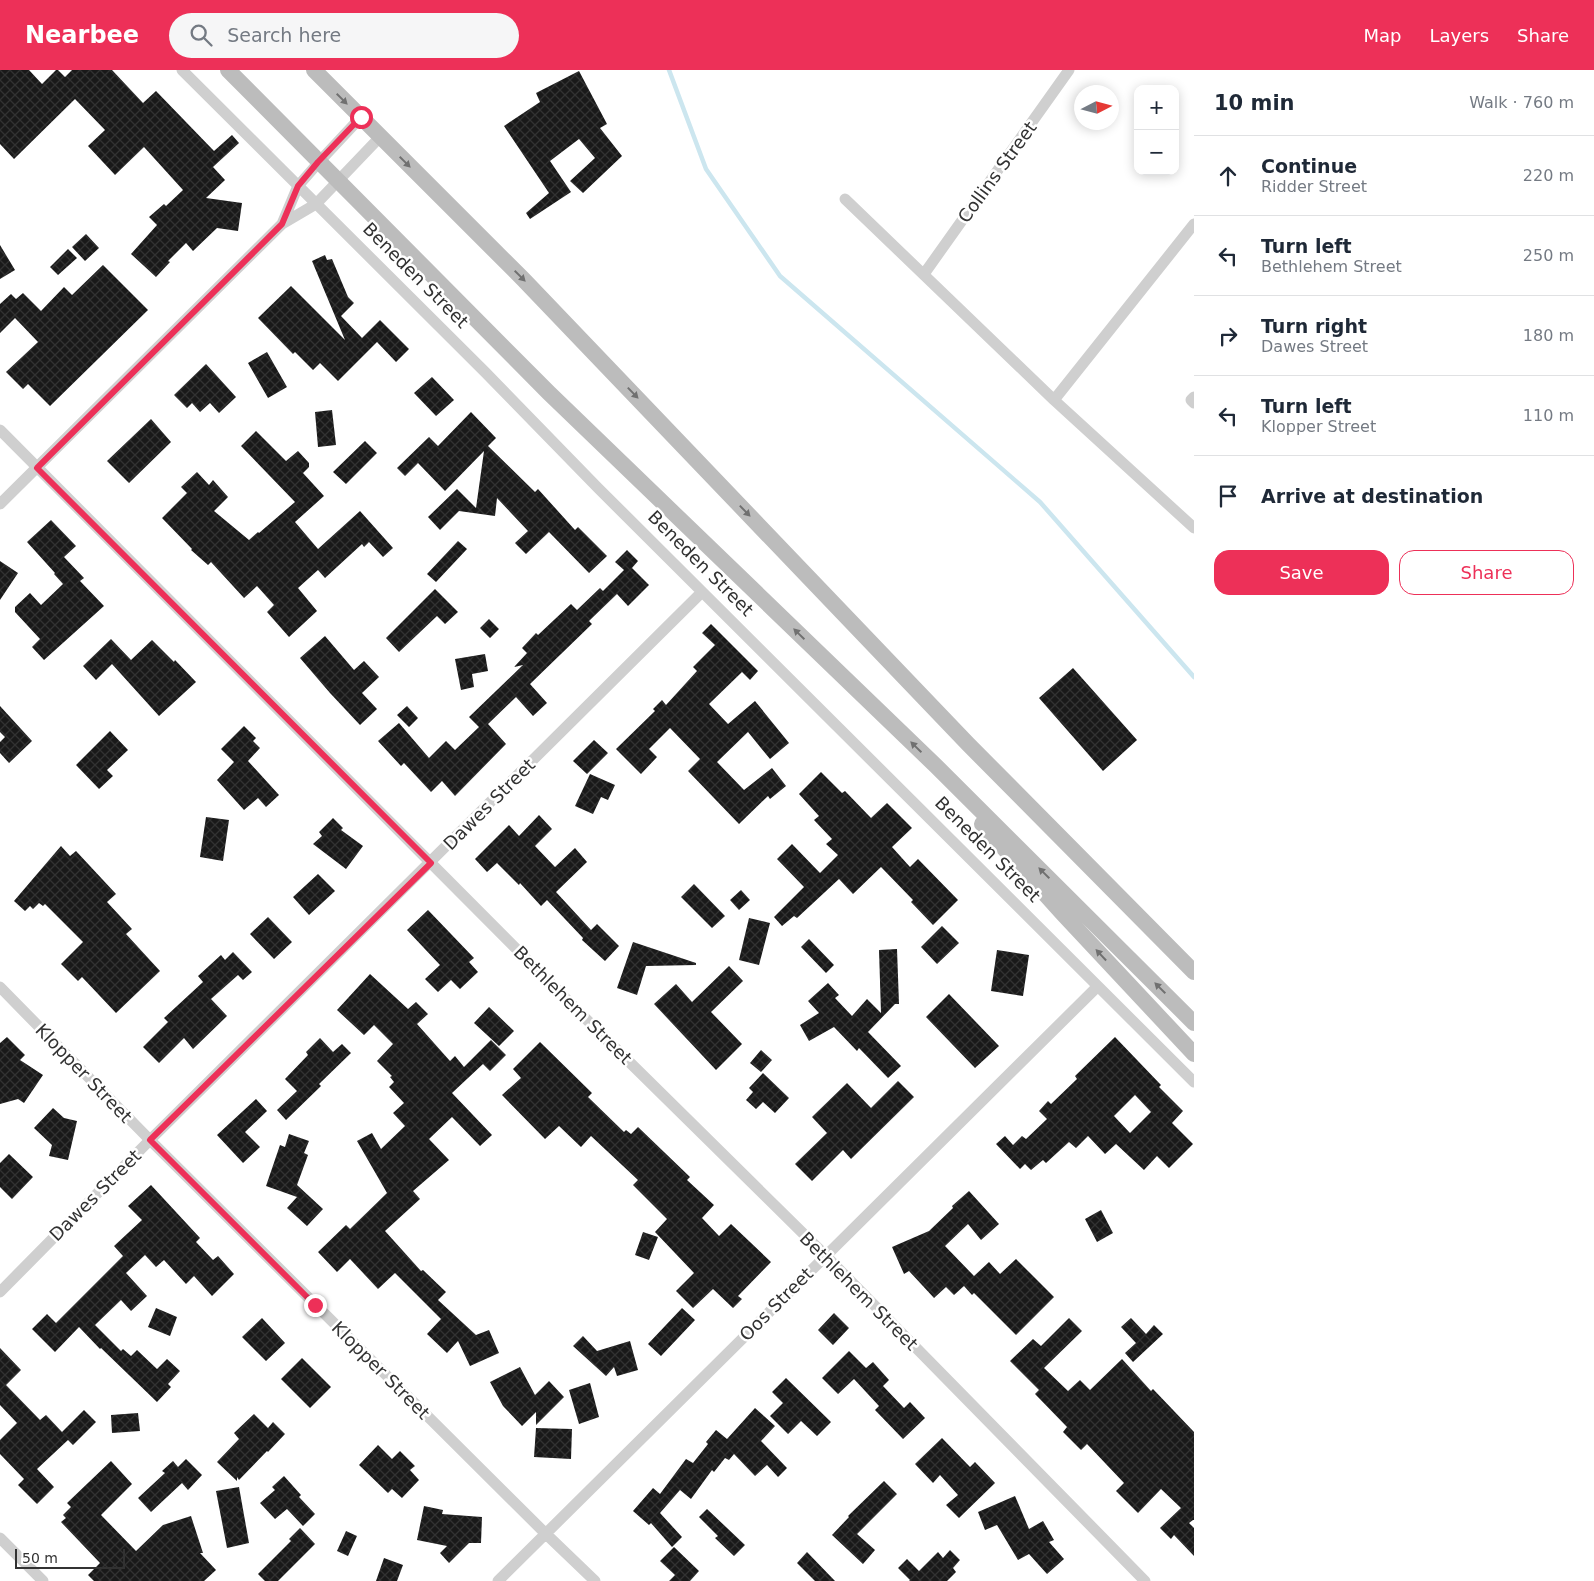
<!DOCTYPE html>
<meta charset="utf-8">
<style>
body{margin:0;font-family:"DejaVu Sans",sans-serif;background:#f6f6f7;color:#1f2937}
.controls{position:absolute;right:15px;top:15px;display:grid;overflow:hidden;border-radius:10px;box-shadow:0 2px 12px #0003}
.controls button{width:45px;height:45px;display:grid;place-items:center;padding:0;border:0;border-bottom:1px solid #e0e1e3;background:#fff;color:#1f2937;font:25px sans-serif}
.compass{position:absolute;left:1074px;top:15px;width:45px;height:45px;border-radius:50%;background:#fff;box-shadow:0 2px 12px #0003;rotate:84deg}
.scale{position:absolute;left:15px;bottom:12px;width:110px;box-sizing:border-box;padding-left:5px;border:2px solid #323232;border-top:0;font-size:14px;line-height:18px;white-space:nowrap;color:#323232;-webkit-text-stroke:4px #fff;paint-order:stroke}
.stop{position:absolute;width:15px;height:15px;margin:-11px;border:4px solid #ed3058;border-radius:50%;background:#fff}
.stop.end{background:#ed3058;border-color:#fff;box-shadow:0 1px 5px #0008}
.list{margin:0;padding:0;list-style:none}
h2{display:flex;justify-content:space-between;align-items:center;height:65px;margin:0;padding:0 20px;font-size:21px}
h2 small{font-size:16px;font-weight:400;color:#747a83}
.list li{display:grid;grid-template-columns:32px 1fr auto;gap:15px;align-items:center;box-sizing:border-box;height:80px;padding:0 20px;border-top:1px solid #e0e1e3}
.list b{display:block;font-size:19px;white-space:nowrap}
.list p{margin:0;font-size:16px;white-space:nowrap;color:#747a83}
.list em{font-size:16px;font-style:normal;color:#747a83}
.actions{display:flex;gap:10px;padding:15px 20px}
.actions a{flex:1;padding:11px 0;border:1px solid #ed3058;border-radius:15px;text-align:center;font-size:18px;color:#ed3058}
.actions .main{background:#ed3058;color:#fff}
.icon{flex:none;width:28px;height:28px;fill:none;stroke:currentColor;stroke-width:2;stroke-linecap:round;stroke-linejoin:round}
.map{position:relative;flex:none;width:1194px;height:1511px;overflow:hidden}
header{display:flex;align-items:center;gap:30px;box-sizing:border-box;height:70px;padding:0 25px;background:#ed3058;color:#fff}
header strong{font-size:24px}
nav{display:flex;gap:28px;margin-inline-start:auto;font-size:18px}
.search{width:350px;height:45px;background:#f6f6f7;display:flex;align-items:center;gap:12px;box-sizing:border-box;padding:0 18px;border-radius:28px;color:#747a83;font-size:19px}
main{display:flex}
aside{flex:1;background:#fff}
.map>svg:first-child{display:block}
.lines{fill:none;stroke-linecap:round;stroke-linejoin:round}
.stream{stroke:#cce6ef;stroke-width:4.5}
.building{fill:url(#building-cross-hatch);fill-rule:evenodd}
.street{stroke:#cfcfcf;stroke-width:11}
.secondary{stroke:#bcbcbc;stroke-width:16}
.oneway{fill:#707070}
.route{stroke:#ed3058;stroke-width:6}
.labels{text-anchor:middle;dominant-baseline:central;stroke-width:5;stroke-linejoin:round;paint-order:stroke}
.street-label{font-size:18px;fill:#323232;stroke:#fff}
</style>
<header>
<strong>Nearbee</strong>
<div class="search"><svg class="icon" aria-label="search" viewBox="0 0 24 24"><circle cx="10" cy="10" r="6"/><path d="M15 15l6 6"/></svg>Search here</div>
<nav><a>Map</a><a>Layers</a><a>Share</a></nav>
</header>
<main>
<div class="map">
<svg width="1194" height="1511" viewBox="0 0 1194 1511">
<defs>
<pattern id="building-cross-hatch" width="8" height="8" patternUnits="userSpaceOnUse" patternTransform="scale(1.25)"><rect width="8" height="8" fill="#191919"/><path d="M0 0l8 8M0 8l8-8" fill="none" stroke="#323232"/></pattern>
</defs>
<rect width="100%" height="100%" fill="#fff"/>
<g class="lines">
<path class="stream" d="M669,0L706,99L780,206L1040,432L1194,607"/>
</g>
<path class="building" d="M0,0H29L42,14L56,0H58L65,7L72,0H112L143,33L156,21L214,81L232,65L239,73L213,97L225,110L206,128L242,133L238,161L217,158L193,181L186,173L168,191L170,192L156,207L131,184L157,155L149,147L164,134L166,136L183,120L144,77L115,105L88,76L105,60L75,29L14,89L0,74Z
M579,1L607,54L600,58L622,86L583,123L570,111L595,88L579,69L550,91L571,122L530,149L526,143L549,123L504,56L540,32L536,23Z
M86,164L99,178L85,191L72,177Z
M0,175L15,200L0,209Z
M68,179L77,188L58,205L50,197Z
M325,185L327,190L332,189L348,227L354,233L341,246L362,268L380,250L409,279L396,292L377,272L338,311L320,293L313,300L295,282L293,284L258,248L291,216L345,270L312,191Z
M103,195L148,240L50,336L28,314L23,319L6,302L38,272L15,248L0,263V234L11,224L16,229L23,223L41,241L64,217L72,225Z
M267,282L287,317L268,328L248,293Z
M206,294L236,327L219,343L210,333L200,342L192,333L187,338L174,325Z
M432,307L454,330L436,346L414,323Z
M332,340L336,375L318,377L315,342Z
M471,342L496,368L488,376L535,422L538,419L575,460L578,457L607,486L589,503L549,462L526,484L515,473L528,461L497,428L495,446L459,441L440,460L428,447L457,419L476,438L484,381L445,421L418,393L405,406L397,398L429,367L438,376Z
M151,349L171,372L129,413L107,391Z
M256,361L286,391L298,381L309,393V397L303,403L324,426L295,452L318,479L360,441L393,478L383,487L369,472L364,477L362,474L325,508L318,500L298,518L317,541L289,567L267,542L274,535L257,516L244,528L211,492L208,495L191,480L192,479L162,448L187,423L181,417L197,402L209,415L213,410L228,427L214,441L249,470L258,462L259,463L295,432L241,376Z
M365,371L377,383L346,414L333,402Z
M51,450L76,476L64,487L84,508L80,511L104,536L44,590L32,577L40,569L15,542V537L30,523L41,535L63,514L54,504L55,503L27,472Z
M458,471L467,479L436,512L427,504Z
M627,480L638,491L632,498L649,515L628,536L617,524L589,551L592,554L530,614L547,633L533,646L516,627L488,654L506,674L455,726L442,711L431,722L404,693L401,696L378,671L399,653L429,688L446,671L455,680L479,657L469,647L523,595L514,597L527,583L522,578L536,563L538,565L571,534L577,540L600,518L603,521L624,500L615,492Z
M0,491L18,503L0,530Z
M435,519L458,542L445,554L437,546L399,582L386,568Z
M489,549L499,559L490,568L480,558Z
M711,554L758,601L750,610L742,602L709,634L728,654L755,631L789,673L770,689L748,662L717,692L744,720L772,698L786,716L770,729L768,726L739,754L688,701L700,689L670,658L649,679L657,687L641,704L616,679L655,641L653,639L662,630L666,635L697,601L693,597L715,575L702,563Z
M325,566L354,600L364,591L379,607L362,623L377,639L360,655L330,623L300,588Z
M111,569L131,590L152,570L174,592L175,590L196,612L159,646L112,594L96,610L83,596Z
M485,584L488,601L472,604L474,617L461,620L455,589Z
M1073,598L1137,670L1103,701L1039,628Z
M0,636L32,671L9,693L0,683V672L5,667L0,662Z
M407,636L418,648L409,657L397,645Z
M244,656L256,668L253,671L260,678L248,691L279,725L266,737L258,728L244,740L217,710L234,692L221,679Z
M110,661L128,680L107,700L113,706L99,719L76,695Z
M594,670L608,683L587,704L573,691Z
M821,702L842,723L845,721L871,748L887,733L912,758L892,777L910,797L918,789L958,830L933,855L911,832L913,830L881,797L853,824L839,809L797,848L794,846L782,856L774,847L804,817L777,789L792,774L820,803L838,785L826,774L832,769L814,750L819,746L799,724Z
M590,704L615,715L608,730L601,727L593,744L575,736Z
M539,745L552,759L535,776L555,797L575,778L587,792L556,822L591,860L597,854L619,876L605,891L582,870L583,868L547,830L541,836L520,813L519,815L497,793L487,802L475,789L509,755L519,766Z
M206,747L229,750L223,791L200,787Z
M333,748L343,758L341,760L363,776L346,799L313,774L322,766L319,762Z
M61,776L70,786L76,781L116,824L107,832L132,859L126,864L160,901L116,943L82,907L78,911L61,894L83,872L45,834L43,836L39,833L33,839L30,836L25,841L14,831Z
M318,804L335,821L309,845L293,827Z
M694,814L725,846L712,858L681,827Z
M741,820L750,830L739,840L730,830Z
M428,840L474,888L469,892L478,902L460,919L451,910L438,922L425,909L440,895L407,860Z
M268,847L292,872L274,889L250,864Z
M749,848L770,853L759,895L739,890Z
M942,856L959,873L937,894L921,877Z
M809,869L834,895L826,903L801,877Z
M633,872L696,893V895L646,896L637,925L617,918Z
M897,879L899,934H895L868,962L901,996L888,1008L859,978L857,981L834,957L809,971L800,955L819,943L808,931L828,913L839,925L835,928L852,946L867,929L881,943L879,880Z
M997,880L1029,885L1023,926L991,921Z
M233,882L252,902L243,910L238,905L211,929L227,946L193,979L184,968L159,993L143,977L168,952L164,948L203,912L198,906L221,885L225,890Z
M729,896L743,911L711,942L742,974L716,1000L654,934L676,914L692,932Z
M370,904L408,939L416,932L428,944L417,954L450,991L455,986L464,997L491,970L506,985L490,1001L483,994L452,1023L492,1065L480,1076L452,1047L429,1069L449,1090L413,1121L420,1129L385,1161L421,1201L423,1200L446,1222L438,1230L476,1265L489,1260L499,1283L470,1296L458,1271L447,1283L427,1264L441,1249L395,1203L378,1219L350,1189L337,1202L318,1182L346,1155L350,1159L387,1123L357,1071L372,1063L381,1079L405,1056L393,1043L404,1033L389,1017L394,1012L390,1007L392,1006L377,991L393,974L374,955L364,965L337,940Z
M949,924L999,976L975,998L926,947Z
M489,937L514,961L499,976L474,953Z
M7,967L25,985L20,990L43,1005L24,1033L18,1029L0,1034V973Z
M1115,967L1161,1015L1159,1017L1183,1041L1172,1053L1193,1074L1169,1098L1157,1086L1144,1100L1116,1074L1105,1084L1088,1066L1076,1078L1069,1072L1046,1093L1043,1090L1031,1100L1025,1094L1020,1099L996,1074L1005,1066L1013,1075L1022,1066L1026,1069L1047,1049L1039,1041L1048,1031L1051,1034L1077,1009L1075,1006ZM1135,1025L1151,1042L1130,1063L1114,1046Z
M320,968L333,982L342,974L351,983L319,1014L321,1016L286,1050L277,1040L297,1021L285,1009L308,985L306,982Z
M540,972L592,1023L588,1027L624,1062L626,1060L631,1064L638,1057L690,1107L687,1110L714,1135L702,1148L719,1166L731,1154L771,1192L738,1226L742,1229L733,1238L713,1219L693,1238L676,1221L694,1203L655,1162L667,1149L633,1115L638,1110L591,1066L581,1077L559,1056L545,1069L502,1025L521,1008L513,999Z
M761,980L772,990L761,1002L750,993Z
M763,1003L789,1028L775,1043L763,1032L756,1039L746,1030L753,1022L749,1018Z
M898,1011L914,1027L851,1089L843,1080L812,1111L795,1094L827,1063L812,1047L847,1013L871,1038Z
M256,1029L267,1041L245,1062L260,1077L243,1093L217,1065Z
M53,1038L64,1048L77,1051L68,1090L49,1086L52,1075L34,1058Z
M289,1064L309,1071L304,1083L308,1085L297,1115L323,1139L307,1156L287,1138L297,1127L266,1116L280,1075L285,1077Z
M9,1084L33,1107L12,1129L0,1117V1093Z
M151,1115L200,1168L196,1172L213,1190L218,1186L234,1204L212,1226L194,1206L186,1214L164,1190L156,1197L145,1185L126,1203L147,1226L131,1241L121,1230L95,1255L121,1281L123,1279L131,1286L137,1280L157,1299L167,1289L180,1301L168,1314L171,1317L157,1332L101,1278L100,1279L79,1257L55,1282L32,1259L47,1244L56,1253L123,1186L114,1176L142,1150L128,1136Z
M969,1121L999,1154L981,1170L968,1154L945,1176L974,1206L989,1192L1000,1204L1016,1189L1054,1227L1016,1265L974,1223L972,1225L964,1216L954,1225L946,1217L934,1228L909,1201L904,1204L892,1177L929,1161L953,1138L952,1136Z
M1101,1140L1113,1163L1097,1172L1085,1149Z
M643,1162L658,1167L649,1190L635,1185Z
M156,1238L177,1247L170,1266L148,1257Z
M682,1238L695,1250L661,1286L648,1274Z
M834,1243L849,1258L833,1275L818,1260Z
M262,1248L285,1273L266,1291L242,1267Z
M1069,1248L1082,1261L1044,1298L1068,1321L1080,1310L1090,1320L1122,1289L1151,1321L1153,1319L1194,1362V1450H1193L1189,1453L1194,1458V1486L1174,1465L1171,1469L1160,1458L1181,1438L1161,1419L1138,1443L1116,1421L1124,1413L1087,1374L1081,1380L1063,1362L1067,1357L1035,1324L1039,1320L1010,1291L1033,1269L1041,1276Z
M1131,1248L1146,1264L1154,1255L1163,1264L1133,1292L1125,1283L1136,1273L1121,1257Z
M583,1266L597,1281L630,1271L638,1300L617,1306L614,1297L606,1306L573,1276Z
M0,1278L21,1300L6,1315L40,1350L46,1345L62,1362L84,1340L96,1352L73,1375L68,1370L37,1399L54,1417L37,1434L18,1415L24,1409L0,1384V1370L17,1353L0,1335Z
M849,1281L866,1298L873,1292L889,1310L883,1316L904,1338L910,1332L925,1348L903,1369L875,1340L879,1336L854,1309L838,1324L822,1308Z
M302,1288L331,1317L310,1338L281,1309Z
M520,1297L535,1325L549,1311L564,1327L536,1355V1342L522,1356L503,1336L490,1312Z
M786,1308L831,1352L817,1366L801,1351L788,1364L770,1346L783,1333L772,1322Z
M590,1313L599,1347L579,1354L569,1320Z
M755,1338L775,1356L761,1371L787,1398L778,1407L767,1395L755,1406L734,1384L729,1390L725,1388L714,1402L712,1400L691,1429L680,1420L660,1443L682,1467L672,1477L651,1453L649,1455L633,1441L653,1418L660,1424L686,1389L693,1393L708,1374L706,1372L716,1360L727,1369Z
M138,1343L140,1361L112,1363L111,1345Z
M254,1344L268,1358L273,1352L285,1364L268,1382L267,1381L239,1410L237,1407V1411L217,1392L239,1369L234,1363Z
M536,1358L572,1359L571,1389L534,1387Z
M942,1368L970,1397L975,1392L995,1413L959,1448L946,1435L958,1425L940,1405L933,1413L915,1394Z
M378,1375L392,1389L400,1381L415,1396L410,1400L419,1410L402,1428L392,1419L388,1423L359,1395Z
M186,1389L202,1405L188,1420L182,1413L151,1442L138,1428L165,1403L162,1401L173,1391L178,1397Z
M111,1391L132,1414L101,1445L136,1481L163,1455L191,1446L203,1483H200L216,1500L204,1511H94L88,1505L100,1493L61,1452L66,1448L63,1445L71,1437L67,1433Z
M284,1406L301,1425L299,1427L315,1444L303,1456L287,1439L275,1449L260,1433L275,1420L272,1417Z
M884,1411L897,1424L857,1464L875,1480L863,1494L832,1465L849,1447L848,1446Z
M239,1417L249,1473L227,1478L216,1421Z
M1015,1426L1029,1459L1043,1451L1054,1470L1049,1472L1064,1489L1047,1504L1029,1484L1018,1490L997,1455L985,1460L978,1442Z
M424,1436L443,1440L442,1444L482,1447L481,1473H469L449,1493L440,1483L447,1476L417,1470Z
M707,1439L745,1475L734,1486L715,1468L718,1466L699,1447Z
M300,1458L315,1474L278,1511H265L258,1504L291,1471L289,1469Z
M346,1461L357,1466L348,1486L337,1481Z
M674,1477L699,1501L690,1511H669L675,1505L660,1491Z
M950,1480L960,1490L953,1498L956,1502L947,1511H909L910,1510L898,1498L907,1489L919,1501L938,1482L943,1488Z
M807,1482L835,1511H815L797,1493Z
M384,1488L403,1495L397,1511H376Z"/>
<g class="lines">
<path class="street" d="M182,0L485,302L598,418L1194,1012
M845,129L1054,330L1194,458
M282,154L298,116L319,92L361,47
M924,204L1069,0
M1194,327L1191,330L1194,333
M1054,330L1194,154
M0,360L605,968L825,1185L1145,1511
M0,434L282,154L316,134L380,67
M0,917L150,1070L545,1463L595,1511
M0,1222L150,1070L702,522
M0,1468L43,1511
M498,1511L1097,917"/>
<path class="secondary" d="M228,0L549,323L936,696L1194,953
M314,0L523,209L968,674L1194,902
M982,754L1062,843L1194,984"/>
</g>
<defs><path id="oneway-solid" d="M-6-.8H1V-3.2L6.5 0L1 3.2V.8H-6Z" transform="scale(1.25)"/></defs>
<g class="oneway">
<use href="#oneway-solid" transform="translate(342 29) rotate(45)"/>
<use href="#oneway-solid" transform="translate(405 92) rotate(45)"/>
<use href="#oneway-solid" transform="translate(520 206) rotate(45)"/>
<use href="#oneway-solid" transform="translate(633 323) rotate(46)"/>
<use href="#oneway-solid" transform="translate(745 441) rotate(46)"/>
<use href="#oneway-solid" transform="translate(799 564) rotate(-136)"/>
<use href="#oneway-solid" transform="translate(916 677) rotate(-136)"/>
<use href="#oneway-solid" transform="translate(1044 803) rotate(-135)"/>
<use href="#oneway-solid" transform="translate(1101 885) rotate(-133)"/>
<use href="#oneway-solid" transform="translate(1160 918) rotate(-135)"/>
</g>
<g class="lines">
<path class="route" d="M315,1235L150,1070L431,793L37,398L282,154L298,116L318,92L361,47"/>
</g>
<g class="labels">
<g class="street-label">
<text transform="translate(997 102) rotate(-54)">Collins Street</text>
<text transform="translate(416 205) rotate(45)">Beneden Street</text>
<text transform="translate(701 493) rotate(45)">Beneden Street</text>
<text transform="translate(489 734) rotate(-45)">Dawes Street</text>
<text transform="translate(988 779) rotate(45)">Beneden Street</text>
<text transform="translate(573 935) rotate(45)">Bethlehem Street</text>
<text transform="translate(84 1003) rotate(46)">Klopper Street</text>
<text transform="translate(95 1125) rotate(-45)">Dawes Street</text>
<text transform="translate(859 1221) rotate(45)">Bethlehem Street</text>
<text transform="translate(776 1234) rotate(-45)">Oos Street</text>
<text transform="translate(381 1300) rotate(45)">Klopper Street</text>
</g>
</g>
</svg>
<div class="controls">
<button>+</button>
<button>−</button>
</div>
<svg class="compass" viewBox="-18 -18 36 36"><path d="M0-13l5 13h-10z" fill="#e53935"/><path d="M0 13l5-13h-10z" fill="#747a83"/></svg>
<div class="scale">50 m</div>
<div class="stop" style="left:361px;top:47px"></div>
<div class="stop end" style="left:315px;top:1235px"></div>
</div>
<aside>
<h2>10 min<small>Walk · 760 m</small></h2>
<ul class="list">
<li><svg class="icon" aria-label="ahead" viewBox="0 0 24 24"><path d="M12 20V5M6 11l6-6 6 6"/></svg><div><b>Continue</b><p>Ridder Street</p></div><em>220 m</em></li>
<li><svg class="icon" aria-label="left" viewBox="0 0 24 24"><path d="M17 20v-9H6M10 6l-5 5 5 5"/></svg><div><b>Turn left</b><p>Bethlehem Street</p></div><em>250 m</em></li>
<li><svg class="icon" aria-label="right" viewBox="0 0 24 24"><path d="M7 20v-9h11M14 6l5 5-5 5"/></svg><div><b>Turn right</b><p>Dawes Street</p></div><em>180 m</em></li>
<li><svg class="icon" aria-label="left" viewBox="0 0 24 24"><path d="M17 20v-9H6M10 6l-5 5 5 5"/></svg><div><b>Turn left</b><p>Klopper Street</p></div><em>110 m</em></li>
<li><svg class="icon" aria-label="arrive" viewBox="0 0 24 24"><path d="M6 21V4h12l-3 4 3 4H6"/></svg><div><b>Arrive at destination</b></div></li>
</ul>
<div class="actions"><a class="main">Save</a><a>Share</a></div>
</aside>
</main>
